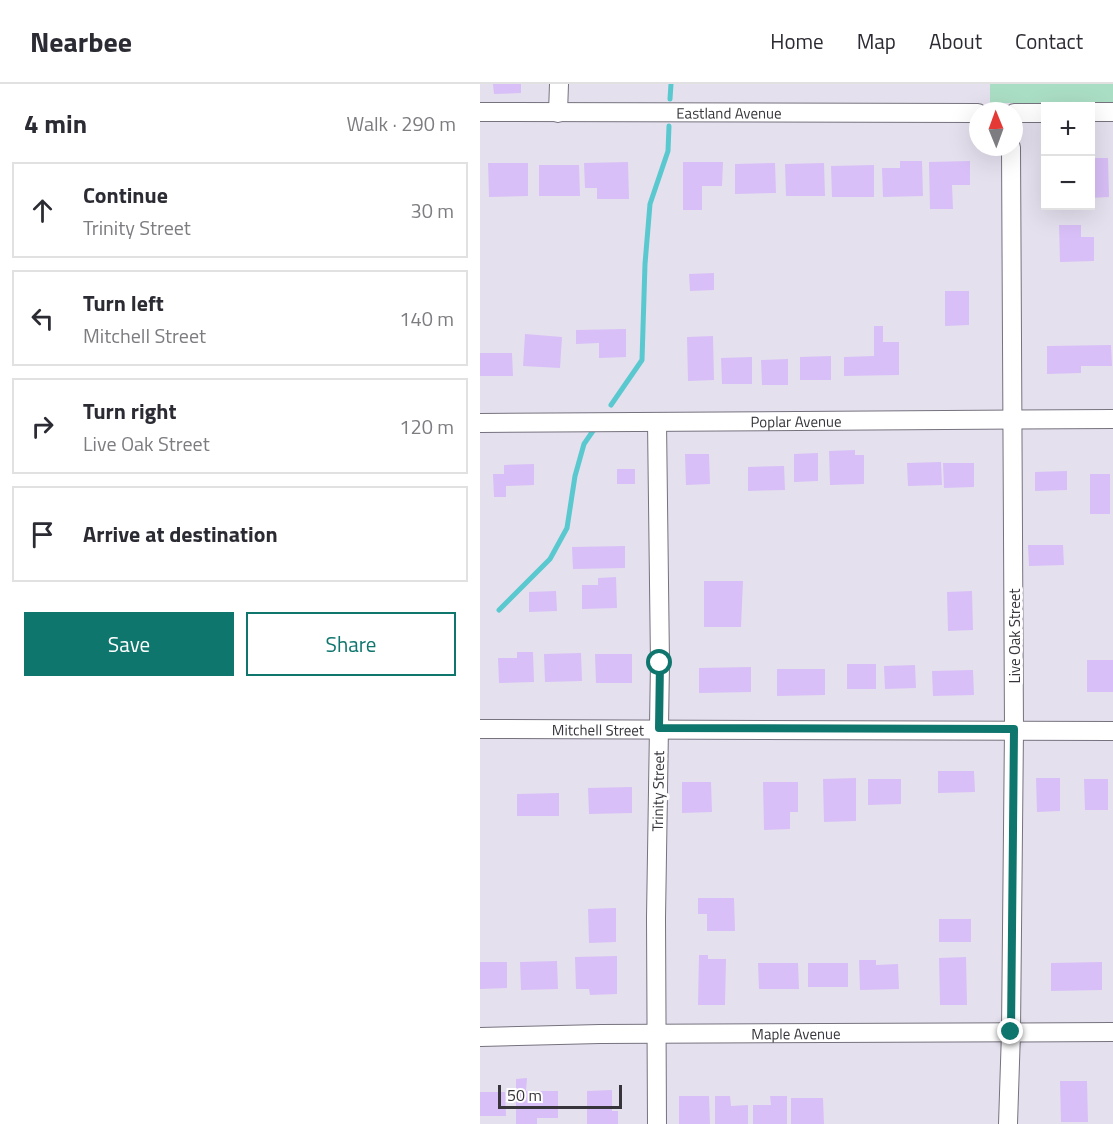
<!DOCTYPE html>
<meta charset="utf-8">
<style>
body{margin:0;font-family:"Titillium Web",sans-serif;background:#f7f7f7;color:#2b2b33}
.controls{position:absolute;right:18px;top:18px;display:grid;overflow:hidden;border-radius:0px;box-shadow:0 6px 24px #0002}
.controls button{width:54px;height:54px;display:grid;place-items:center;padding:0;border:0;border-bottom:2px solid #e1e1e2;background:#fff;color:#2b2b33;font:30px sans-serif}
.compass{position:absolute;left:489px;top:18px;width:54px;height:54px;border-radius:50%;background:#fff;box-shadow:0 6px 24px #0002;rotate:359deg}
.scale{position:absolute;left:18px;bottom:15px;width:124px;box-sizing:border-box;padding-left:6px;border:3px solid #37353b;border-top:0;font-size:16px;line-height:21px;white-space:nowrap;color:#37353b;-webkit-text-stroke:4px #fff;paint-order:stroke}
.stop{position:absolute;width:18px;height:18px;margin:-14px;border:4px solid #0f766e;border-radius:50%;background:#fff}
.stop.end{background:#0f766e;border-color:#fff;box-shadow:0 2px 6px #0008}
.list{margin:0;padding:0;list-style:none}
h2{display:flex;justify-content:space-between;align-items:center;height:78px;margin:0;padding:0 24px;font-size:26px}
h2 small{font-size:20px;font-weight:400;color:#7c7c81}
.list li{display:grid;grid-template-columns:39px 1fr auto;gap:18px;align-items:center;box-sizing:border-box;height:96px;margin:0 12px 12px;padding:0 12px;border:2px solid #e1e1e2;border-radius:0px}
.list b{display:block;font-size:22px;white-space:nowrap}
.list p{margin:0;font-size:20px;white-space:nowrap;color:#7c7c81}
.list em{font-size:20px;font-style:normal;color:#7c7c81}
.actions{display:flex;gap:12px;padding:18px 24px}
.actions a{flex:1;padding:14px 0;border:2px solid #0f766e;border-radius:0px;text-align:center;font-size:21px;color:#0f766e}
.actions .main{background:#0f766e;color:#fff}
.icon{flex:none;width:33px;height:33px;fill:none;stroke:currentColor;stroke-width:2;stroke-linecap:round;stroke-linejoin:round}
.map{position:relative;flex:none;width:633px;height:1040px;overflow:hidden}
header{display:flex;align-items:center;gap:36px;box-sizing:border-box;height:84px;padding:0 30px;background:#fff;border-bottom:2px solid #e1e1e2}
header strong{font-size:28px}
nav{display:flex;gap:33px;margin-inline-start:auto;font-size:21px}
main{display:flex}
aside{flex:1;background:#fff}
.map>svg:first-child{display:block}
.green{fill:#aadec4}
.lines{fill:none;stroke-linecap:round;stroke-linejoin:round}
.stream{stroke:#5ac8cf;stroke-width:5}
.building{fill:#d8bff7}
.minor-casing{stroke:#76727e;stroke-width:20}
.minor{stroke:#fff;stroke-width:18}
.route{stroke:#0f766e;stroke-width:8}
.labels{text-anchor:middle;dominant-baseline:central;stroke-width:6;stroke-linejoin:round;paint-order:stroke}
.street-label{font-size:15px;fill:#37353b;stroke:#fff}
</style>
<header>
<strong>Nearbee</strong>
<nav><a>Home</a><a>Map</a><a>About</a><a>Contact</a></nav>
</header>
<main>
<aside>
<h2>4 min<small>Walk · 290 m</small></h2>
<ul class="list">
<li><svg class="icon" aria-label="ahead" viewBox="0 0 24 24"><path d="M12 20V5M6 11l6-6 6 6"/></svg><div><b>Continue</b><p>Trinity Street</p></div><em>30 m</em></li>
<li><svg class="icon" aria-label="left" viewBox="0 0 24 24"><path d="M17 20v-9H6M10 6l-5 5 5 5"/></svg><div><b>Turn left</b><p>Mitchell Street</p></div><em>140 m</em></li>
<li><svg class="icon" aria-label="right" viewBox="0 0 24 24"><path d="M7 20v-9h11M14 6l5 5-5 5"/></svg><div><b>Turn right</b><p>Live Oak Street</p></div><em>120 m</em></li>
<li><svg class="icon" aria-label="arrive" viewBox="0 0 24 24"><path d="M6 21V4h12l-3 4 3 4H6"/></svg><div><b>Arrive at destination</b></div></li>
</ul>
<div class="actions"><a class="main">Save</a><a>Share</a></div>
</aside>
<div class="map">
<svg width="633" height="1040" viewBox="0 0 633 1040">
<rect width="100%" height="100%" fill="#e5e0ee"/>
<path class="green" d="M510,0H633V19H510Z"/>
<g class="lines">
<path class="stream" d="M190,15L191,0
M131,321L162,276L165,180L170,120L188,67L189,42
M19,526L70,475L87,444L95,392L104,360L115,344"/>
</g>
<path class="building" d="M13,0H41V9L14,10Z
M610,74H628L629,113L610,114Z
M420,77H442L443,112L403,113L402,84H420Z
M490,77V101H472L473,125H450L449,78Z
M148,78L149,115H117V104H105L104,79Z
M203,78H243L242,102H222V126H203Z
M8,79H48V112L9,113Z
M295,79L296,109L255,110V80Z
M344,79L345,112H306L305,80Z
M59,81H99L100,112H59Z
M394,81V113H352L351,82Z
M579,141H601V153H614V177L580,178Z
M234,189V206L210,207L209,190Z
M465,207H489V241L465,242Z
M394,242H403V258H419V291L364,292V273L394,272Z
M146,245V273L119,274V259L96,260V246Z
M45,250L82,253L80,284L43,282Z
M233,252L234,296L208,297L207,253Z
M631,261L632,282H601V289L567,290V262Z
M0,269H32L33,292H0Z
M351,272V296H320V273Z
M272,273V300H242L241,274Z
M308,275V301H282L281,276Z
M375,366V371H384V400L350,401L349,367Z
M338,369V397L314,398V370Z
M205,370H229L230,400L206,401Z
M461,378L462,401L428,402L427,379Z
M463,379H494V403L464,404Z
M54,380V401L26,402V413H14L13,390H24V381Z
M304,382L305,406L268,407V383Z
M137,385H155V400H137Z
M587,387V406L555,407V388Z
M610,390H630V430H610Z
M548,461H583L584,481L549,482Z
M145,462V484L93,485L92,463Z
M136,493L137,524L102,525V501H118V494Z
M224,497H263L261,543H224Z
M76,507L77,527L49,528V508Z
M492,507L493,546L468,547L467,508Z
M37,568H53L54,598L19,599L18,574H37Z
M101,569L102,597L65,598L64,570Z
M115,570H152V599H116Z
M607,576H633V608H607Z
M367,580H396V605H367Z
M435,581L436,604L405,605L404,582Z
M271,583V608L219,609V584Z
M297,585H345V611L297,612Z
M493,586L494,611L453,612L452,587Z
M458,687H494L495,708L458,709Z
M376,694V737L344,738L343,695Z
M556,694H580V727L557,728Z
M388,695H421V720L388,721Z
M604,695H628V726H605Z
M202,698H231L232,728L202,729Z
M283,698H318V728H310V745L284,746Z
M152,703V729L109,730L108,704Z
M79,709V732H37V710Z
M218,814H254L255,847H227V830H218Z
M136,824V858L109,859L108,825Z
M459,835H491V858H459Z
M219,871H228V875H246L245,921H218Z
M137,872V910L110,911L109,905H96L95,873Z
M486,873L487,921H460L459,874Z
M379,876H396V881L418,880L419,905L380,906Z
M77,877L78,905L41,906L40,878Z
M0,878H27V904L0,905Z
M622,878V906L571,907V879Z
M278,879H318L319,905H279Z
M328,879H368V903H328Z
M47,994L46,1007H78V1034H57V1040H36V995Z
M580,997H607L608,1038H581Z
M132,1006V1027H138V1040H107V1007Z
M0,1008H25L26,1032H0Z
M199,1012H229L230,1040H199Z
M235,1012H250L251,1022L268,1021V1040H235Z
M290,1012H307V1040H273V1021H291Z
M311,1014H343L344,1040H311Z"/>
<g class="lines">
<g class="minor-casing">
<g id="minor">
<path id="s1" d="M0,28L498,29"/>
<path d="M610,28H633"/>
<path d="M78,29L79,0"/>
<path d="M534,29H566"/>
<path d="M177,338L180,579L176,834L177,1040"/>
<path id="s2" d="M0,339L633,335"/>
<path id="s3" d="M0,645L633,647"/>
<path id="s4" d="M0,953L120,950L633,948"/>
<path d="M528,1040L531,948L534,645L531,63"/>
</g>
</g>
<use href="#minor" class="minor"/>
</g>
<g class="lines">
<path class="route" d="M180,579L179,644L534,645L531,948"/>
</g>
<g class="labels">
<g class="street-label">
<text stroke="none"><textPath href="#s1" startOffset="249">Eastland Avenue</textPath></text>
<text stroke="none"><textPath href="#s2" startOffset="316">Poplar Avenue</textPath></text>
<text transform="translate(534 552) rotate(-90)">Live Oak Street</text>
<text stroke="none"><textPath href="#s3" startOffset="118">Mitchell Street</textPath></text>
<text transform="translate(178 707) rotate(-89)">Trinity Street</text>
<text stroke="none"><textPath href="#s4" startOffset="316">Maple Avenue</textPath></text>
</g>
</g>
</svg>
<div class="controls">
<button>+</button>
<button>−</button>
</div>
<svg class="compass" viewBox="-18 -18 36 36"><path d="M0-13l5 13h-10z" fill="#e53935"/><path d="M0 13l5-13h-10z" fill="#7c7c81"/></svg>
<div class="scale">50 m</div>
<div class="stop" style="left:180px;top:579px"></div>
<div class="stop end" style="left:531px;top:948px"></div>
</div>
</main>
